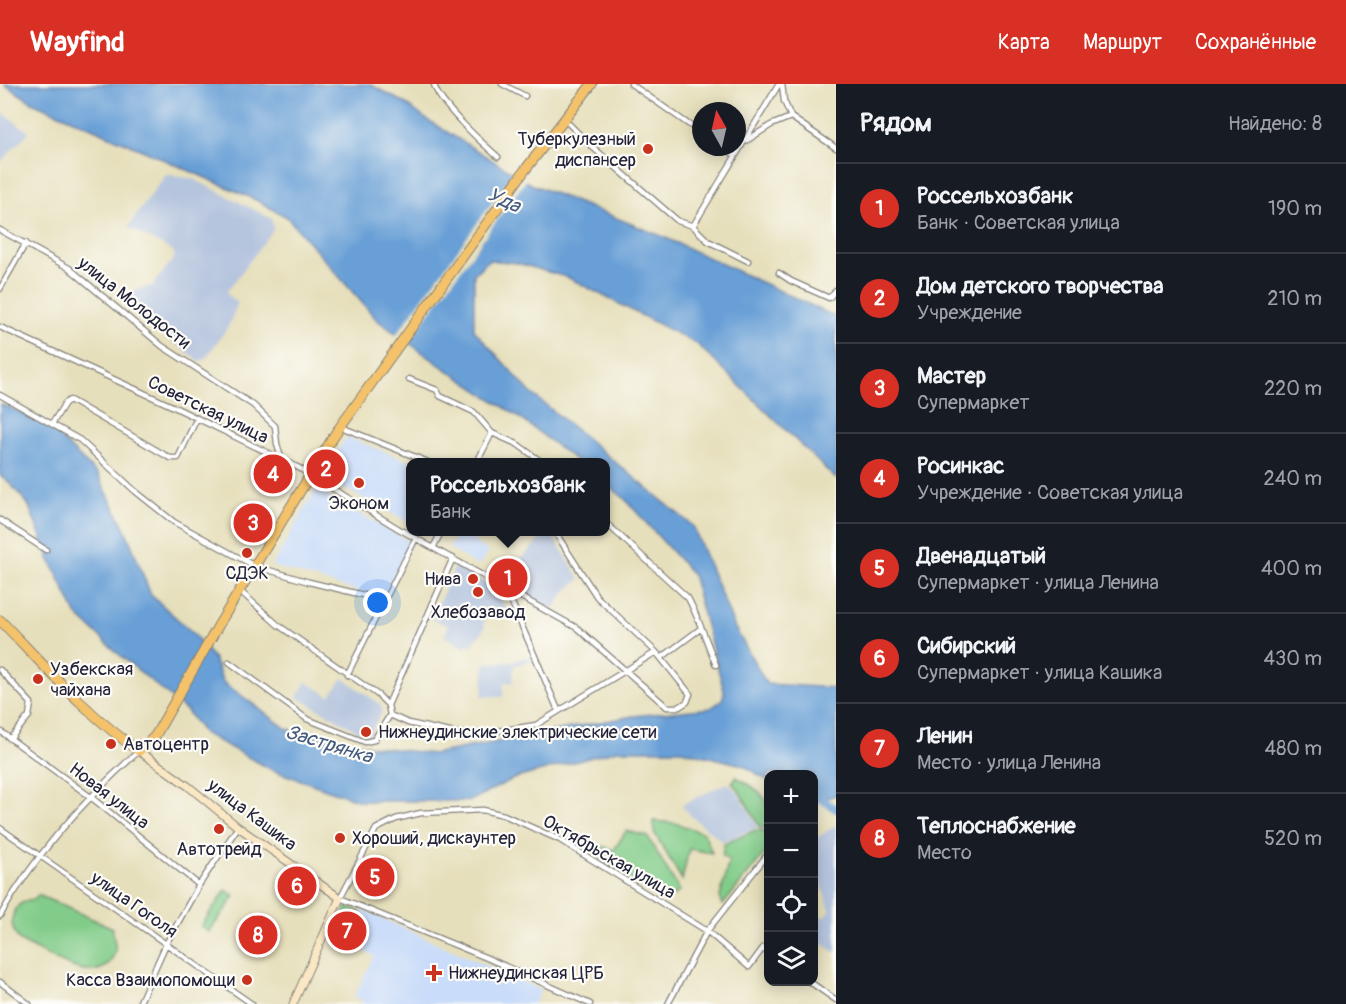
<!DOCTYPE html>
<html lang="ru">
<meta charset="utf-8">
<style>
body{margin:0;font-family:Pangolin,sans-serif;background:#242831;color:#f1f3f6}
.controls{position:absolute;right:18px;bottom:18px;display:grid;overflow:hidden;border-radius:12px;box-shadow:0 3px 15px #0003}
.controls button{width:54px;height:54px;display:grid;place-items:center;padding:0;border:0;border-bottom:2px solid #363941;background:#171b24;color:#f1f3f6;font:30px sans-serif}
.compass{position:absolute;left:692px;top:18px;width:54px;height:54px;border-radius:50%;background:#171b24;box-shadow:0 3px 15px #0003;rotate:352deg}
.you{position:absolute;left:378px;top:519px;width:21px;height:21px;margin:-15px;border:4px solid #fff;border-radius:50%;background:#1a73e8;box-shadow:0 0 0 9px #1a73e833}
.badge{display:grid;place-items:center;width:39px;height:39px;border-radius:50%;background:#d93025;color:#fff;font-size:20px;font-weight:700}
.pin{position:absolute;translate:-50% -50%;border:3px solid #fff;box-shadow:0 2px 6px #0006}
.popup{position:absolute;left:406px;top:374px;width:204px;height:78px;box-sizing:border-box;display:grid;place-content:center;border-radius:12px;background:#171b24;filter:drop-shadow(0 2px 4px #0005);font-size:20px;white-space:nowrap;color:#9ea1a6}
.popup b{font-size:22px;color:#f1f3f6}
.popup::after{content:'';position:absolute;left:50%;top:100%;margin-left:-12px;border:12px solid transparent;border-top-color:#171b24}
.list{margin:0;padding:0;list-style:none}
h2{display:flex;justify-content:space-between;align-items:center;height:78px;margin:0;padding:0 24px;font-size:26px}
h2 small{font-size:20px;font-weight:400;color:#9ea1a6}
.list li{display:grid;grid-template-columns:39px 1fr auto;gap:18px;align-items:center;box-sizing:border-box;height:90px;padding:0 24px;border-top:2px solid #363941}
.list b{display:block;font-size:22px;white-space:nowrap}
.list p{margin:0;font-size:20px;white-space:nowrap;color:#9ea1a6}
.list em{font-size:20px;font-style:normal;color:#9ea1a6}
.icon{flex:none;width:33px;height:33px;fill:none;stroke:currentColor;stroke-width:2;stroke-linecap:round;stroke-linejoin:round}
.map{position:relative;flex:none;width:836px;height:920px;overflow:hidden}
header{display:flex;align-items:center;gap:36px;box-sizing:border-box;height:84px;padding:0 30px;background:#d93025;color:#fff}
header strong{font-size:28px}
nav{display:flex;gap:33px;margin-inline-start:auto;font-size:21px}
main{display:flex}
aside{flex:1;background:#171b24}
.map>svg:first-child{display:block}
.built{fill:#c9dcf9}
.industrial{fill:#b6c5de}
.green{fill:#82cc89;stroke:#527762;stroke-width:1.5}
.water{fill:#689fd6;stroke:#456088;stroke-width:1.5}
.pier{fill:#e6dfbb}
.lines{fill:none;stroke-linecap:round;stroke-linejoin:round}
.river{stroke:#689fd6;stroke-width:8}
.street-casing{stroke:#84807b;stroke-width:7}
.secondary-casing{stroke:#84807b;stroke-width:9}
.highway-casing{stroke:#84807b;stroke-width:11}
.street{stroke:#fff;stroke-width:4.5}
.secondary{stroke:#fae7c3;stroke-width:7}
.highway{stroke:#f3c26a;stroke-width:9}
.poi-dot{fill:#c8321e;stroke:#fdfcf7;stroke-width:2}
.labels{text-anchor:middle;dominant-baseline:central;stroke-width:4.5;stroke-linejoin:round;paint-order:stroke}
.poi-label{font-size:18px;fill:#22223b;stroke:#fdfcf7;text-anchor:start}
.street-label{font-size:18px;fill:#22223b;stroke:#fdfcf7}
.water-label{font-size:20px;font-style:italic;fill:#425a81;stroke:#fdfcf7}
</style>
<header>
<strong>Wayfind</strong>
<nav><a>Карта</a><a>Маршрут</a><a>Сохранённые</a></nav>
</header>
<main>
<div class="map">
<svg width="836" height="920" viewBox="0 0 836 920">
<rect width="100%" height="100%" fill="#fdfcf7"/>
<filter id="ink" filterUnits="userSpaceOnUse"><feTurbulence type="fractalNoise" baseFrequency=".0167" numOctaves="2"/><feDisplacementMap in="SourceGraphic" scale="12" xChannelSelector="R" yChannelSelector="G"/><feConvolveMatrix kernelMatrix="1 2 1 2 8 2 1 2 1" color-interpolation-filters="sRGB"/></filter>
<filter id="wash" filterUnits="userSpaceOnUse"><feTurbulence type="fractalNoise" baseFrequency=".008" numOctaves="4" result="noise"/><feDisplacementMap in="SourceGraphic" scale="24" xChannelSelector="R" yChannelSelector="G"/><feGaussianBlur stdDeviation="1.35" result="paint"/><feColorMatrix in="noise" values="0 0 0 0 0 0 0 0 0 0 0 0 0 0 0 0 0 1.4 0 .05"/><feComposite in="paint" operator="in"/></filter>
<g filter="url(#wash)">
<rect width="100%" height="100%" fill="#e6dfbb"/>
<path class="built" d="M347,353L411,378L410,439L320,392Z
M316,405L412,459L381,514L272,482Z
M458,448H476L479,449L474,458L489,468L478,482L449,464Z
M363,826L541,906L534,920H361L362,916L354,913L374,872L348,858Z"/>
<path class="industrial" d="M0,27L29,48L0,79Z
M166,90L194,95L272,135L273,146L226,209L238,219L228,243L205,275L199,277L161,249L124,217L134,206L152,202L175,173L173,167L128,143Z
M547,448H550L580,495L565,508L553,526L504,497L512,484Z
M454,484H460L479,494L506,522L486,533L483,541L485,542L482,548L471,562L468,559L465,563L444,552L448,542L432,535Z
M530,572L533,575L514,582L513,599L504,598L503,613L482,612L485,579L511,578Z
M343,594L381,621L382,628L368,653L297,613L306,598L330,612Z
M727,699L737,707L758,743L723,758L691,732L681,721Z
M836,741V869L816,855H814V833L817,829L824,834L830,826L818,791L814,785V756Z"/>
<path class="green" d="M736,693C747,699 766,709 768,723C770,729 769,736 768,743H760L738,705L732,699Z
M653,737L675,739L704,749L712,769L689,765L682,796L654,748Z
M756,746L768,747V765L723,821L720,813L729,776L722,772L724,760Z
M626,747L647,752L680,807L665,817L584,764L589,758L614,766Z
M226,806L235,812L209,848L201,842Z
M38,811L113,844C111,852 117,859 115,867C103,911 45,869 20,857C5,840 12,816 35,815Z
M347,823L360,828L346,859L333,852Z"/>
<path class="water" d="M4,0H370L406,20L426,35L531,100L664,153L836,233V395L697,260L569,194L517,179L489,176L474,190V246L530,308L693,442L735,544L767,600L836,604V711L814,719V690H768V697L743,681L681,666H617L513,695L470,717H360L272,686L203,649L187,627L115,567L76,530L50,476L28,420L6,395L0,392V320L43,337L98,391L126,447L151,511L193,549L214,575L223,598L287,645L370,662L433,670L633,632L711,624C718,619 724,617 724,607L692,490L624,414L606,400V378H578L516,331L444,284L377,236L287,133L254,115L32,18Z"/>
<path class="pier" d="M515,87L527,95L407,260L396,251Z"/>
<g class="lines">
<path class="river" d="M814,710L836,725"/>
</g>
</g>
<g filter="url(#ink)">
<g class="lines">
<g class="street-casing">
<path id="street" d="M434,0C437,18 483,60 498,73
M502,0L525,12
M631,0L701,49
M782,0L784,17L791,33L836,64
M565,36L589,60L678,137L693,142L708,157L748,177
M746,57L771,41L791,33
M722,63L735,71
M693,142L779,0
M0,146L69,184L162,262L253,321L275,342L277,360L282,377
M779,189L791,197L829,214L836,206
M0,205L26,159
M0,243L172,322L299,384L399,445L577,544L667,623H679L687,618L690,610L656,568L597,513L555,448
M409,295L437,306L440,312L474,328L492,349L517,360L542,378
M0,311L80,356L135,407L174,438L234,471L255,482L309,498L384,516
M52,340L65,319L70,316L170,374H178L197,334
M341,343L428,378
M477,378L492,349
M0,436L46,466
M606,439L688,514C699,535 707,559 716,581
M433,464L441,448
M506,505L558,626
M240,507L278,541L378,611L388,621L390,631L408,639L454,649L478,650L536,641L656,568
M661,574L700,545
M229,578L307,635L365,658L374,656L390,631
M0,586L31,619L29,632L10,655
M347,591L416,454
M388,621L453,474
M0,647L92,714L199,801
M0,744L252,920
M0,832C36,769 85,715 139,667
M0,898L29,920
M810,898L836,916
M139,920L166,860L199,801L238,743
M590,920L487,874L340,814L376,745L396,735L421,729L483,726L504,731L560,756L707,847L749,883L763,864L768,868
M668,920L707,847L768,770"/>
</g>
<g class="secondary-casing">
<path id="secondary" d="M139,667L188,702L238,743L340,814L293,920"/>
</g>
<g class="highway-casing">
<path id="highway" d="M0,536C44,581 87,631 139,667L155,652L221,537L335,350L525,86L592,0"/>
</g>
<use href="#street" class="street"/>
<use href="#secondary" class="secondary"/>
<use href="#highway" class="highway"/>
</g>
</g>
<g class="poi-dot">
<circle cx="648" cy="65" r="6"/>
<circle cx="359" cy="399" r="6"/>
<circle cx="247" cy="469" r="6"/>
<circle cx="473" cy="495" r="6"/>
<circle cx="478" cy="508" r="6"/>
<circle cx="38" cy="595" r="6"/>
<circle cx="366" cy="648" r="6"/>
<circle cx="111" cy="660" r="6"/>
<circle cx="219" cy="745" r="6"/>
<circle cx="340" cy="754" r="6"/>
<path d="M431 880h6v6h6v6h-6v6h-6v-6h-6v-6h6z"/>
<circle cx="247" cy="896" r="6"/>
</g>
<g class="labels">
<g class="poi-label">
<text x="636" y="55" text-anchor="end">Туберкулезный<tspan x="636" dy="21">диспансер</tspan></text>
<text x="359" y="419" text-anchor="middle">Эконом</text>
<text x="247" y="489" text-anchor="middle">СДЭК</text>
<text x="461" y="495" text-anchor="end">Нива</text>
<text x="478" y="528" text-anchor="middle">Хлебозавод</text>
<text x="50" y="585">Узбекская<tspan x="50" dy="21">чайхана</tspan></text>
<text x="378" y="648">Нижнеудинские электрические сети</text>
<text x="123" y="660">Автоцентр</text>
<text x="352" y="754">Хороший, дискаунтер</text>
<text x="219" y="765" text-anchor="middle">Автотрейд</text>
<text x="448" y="889">Нижнеудинская ЦРБ</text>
<text x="235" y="896" text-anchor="end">Касса Взаимопомощи</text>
</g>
<g class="street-label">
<text transform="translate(134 219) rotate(38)">улица Молодости</text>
<text transform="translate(208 326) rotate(26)">Советская улица</text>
<text transform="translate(109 712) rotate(38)">Новая улица</text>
<text transform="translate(252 731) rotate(37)">улица Кашика</text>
<text transform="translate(609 773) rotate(30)">Октябрьская улица</text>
<text transform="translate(134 821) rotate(35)">улица Гоголя</text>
</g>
<g class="water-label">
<text transform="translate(504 116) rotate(25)">Уда</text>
<text transform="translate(329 660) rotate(17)">Застрянка</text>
</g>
</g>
</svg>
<div class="controls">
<button>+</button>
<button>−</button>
<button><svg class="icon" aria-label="locate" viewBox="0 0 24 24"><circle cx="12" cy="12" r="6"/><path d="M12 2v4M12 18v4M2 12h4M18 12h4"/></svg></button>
<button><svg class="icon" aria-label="layers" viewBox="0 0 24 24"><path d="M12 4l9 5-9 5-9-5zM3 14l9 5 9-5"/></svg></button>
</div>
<svg class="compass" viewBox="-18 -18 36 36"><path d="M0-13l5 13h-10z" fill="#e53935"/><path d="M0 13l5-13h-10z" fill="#9ea1a6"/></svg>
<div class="you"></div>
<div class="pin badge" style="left:508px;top:494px">1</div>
<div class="popup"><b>Россельхозбанк</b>Банк</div>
<div class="pin badge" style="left:326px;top:385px">2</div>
<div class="pin badge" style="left:253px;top:439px">3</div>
<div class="pin badge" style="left:273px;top:390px">4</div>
<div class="pin badge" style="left:375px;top:793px">5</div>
<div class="pin badge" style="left:297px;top:802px">6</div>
<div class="pin badge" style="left:347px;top:847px">7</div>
<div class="pin badge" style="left:258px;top:851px">8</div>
</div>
<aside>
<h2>Рядом<small>Найдено: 8</small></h2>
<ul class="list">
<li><span class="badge">1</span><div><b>Россельхозбанк</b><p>Банк · Советская улица</p></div><em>190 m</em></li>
<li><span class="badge">2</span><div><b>Дом детского творчества</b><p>Учреждение</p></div><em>210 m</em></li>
<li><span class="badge">3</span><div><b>Мастер</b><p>Супермаркет</p></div><em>220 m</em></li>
<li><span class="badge">4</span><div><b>Росинкас</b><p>Учреждение · Советская улица</p></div><em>240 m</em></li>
<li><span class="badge">5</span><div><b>Двенадцатый</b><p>Супермаркет · улица Ленина</p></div><em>400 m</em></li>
<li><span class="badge">6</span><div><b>Сибирский</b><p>Супермаркет · улица Кашика</p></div><em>430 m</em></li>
<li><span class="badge">7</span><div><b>Ленин</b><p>Место · улица Ленина</p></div><em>480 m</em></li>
<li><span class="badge">8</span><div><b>Теплоснабжение</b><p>Место</p></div><em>520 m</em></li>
</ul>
</aside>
</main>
